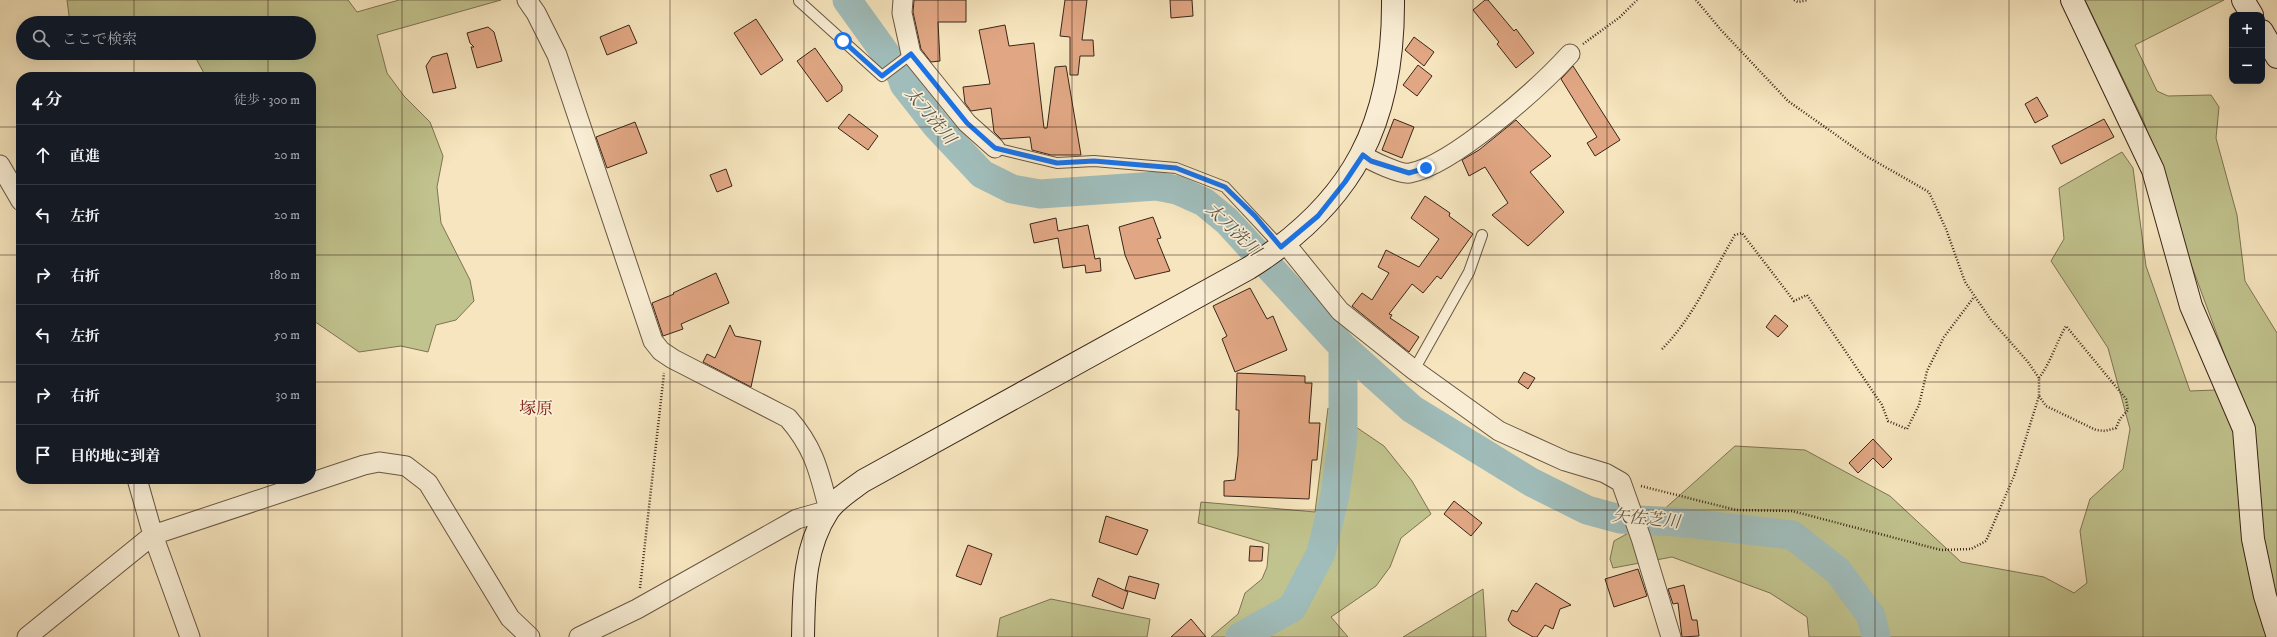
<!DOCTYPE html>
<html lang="ja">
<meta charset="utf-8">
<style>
body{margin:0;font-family:"IM FELL DW Pica","Noto Serif JP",serif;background:#20242c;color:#f1f3f6}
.controls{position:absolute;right:12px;top:12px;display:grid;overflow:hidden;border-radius:8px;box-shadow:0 4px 16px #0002}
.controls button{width:36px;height:36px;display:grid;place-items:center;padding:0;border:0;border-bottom:1px solid #363941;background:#171b24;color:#f1f3f6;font:20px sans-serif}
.stop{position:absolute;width:12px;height:12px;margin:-9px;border:3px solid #1a73e8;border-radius:50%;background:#fff}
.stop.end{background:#1a73e8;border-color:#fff;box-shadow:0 1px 4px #0008}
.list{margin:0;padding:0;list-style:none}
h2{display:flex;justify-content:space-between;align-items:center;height:52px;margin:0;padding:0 16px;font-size:17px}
h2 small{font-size:13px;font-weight:400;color:#9ea1a6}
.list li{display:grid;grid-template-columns:26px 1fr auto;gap:12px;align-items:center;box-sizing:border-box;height:60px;padding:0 16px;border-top:1px solid #363941}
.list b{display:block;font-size:15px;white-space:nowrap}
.list em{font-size:13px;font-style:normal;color:#9ea1a6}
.icon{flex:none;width:22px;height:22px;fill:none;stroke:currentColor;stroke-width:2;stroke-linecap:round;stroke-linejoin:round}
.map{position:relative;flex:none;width:2277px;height:637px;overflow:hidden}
.search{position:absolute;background:#171b24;box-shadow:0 4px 16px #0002;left:16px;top:16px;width:300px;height:44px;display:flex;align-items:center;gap:10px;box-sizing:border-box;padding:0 14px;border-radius:22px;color:#9ea1a6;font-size:15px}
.panel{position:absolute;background:#171b24;box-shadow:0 4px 16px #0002;left:16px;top:72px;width:300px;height:412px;border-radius:16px}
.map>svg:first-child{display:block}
.green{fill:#c1c38e;stroke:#7e7453}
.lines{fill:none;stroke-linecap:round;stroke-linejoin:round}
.river{stroke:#a0bdbb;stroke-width:29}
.building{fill:#e1a784;stroke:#3a2618}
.lane-casing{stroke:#695642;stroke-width:12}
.street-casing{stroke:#695642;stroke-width:21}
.secondary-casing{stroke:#3a2618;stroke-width:24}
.path{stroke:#3a2618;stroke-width:2.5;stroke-dasharray:1 2;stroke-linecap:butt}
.lane{stroke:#f9eed5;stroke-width:10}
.street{stroke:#f9eed5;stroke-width:19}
.secondary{stroke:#f9eed5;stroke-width:22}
.route{stroke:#1a73e8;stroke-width:5}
.grid{fill:none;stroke:#3a2618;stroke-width:1;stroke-opacity:0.55}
.labels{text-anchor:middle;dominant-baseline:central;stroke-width:3.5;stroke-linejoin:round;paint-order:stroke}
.water-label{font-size:17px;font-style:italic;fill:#595349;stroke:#f9eed5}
.neighbourhood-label{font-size:17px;fill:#7a1f14;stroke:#f9eed5}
</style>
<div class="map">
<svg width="2277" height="637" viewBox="0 0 2277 637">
<rect width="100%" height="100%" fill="#f6e5be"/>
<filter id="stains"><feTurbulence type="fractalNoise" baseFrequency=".005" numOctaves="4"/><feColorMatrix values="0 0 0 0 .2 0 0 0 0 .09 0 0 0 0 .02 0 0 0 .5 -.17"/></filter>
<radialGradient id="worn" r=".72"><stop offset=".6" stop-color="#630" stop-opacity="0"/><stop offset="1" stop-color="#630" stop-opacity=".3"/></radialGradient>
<path class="green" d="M67,0H348L357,12L399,0H501L377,35L387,73L404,96L430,122L443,156L437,187L441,223L470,280L474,301L456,320L436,325L428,352L401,346L359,352L311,319V77H206L193,53H309V23H70Z
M2085,0H2224L2135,45L2157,91L2168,96L2211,95L2219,107L2216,138L2237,215L2245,281L2277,333V637H1809L1807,617L1770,593L1672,557L1613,568L1610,559L1614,541L1652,520L1735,446L1805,450L1890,496L1961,562L2044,577L2074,593L2087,583L2080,531L2090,499L2123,469L2130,429L2108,348L2051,261L2064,239L2059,188L2122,152L2133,168L2146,266L2190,391L2215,390L2232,375L2191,264L2144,122Z
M1328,408L1384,446L1412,481L1431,514L1401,538L1390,567L1376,586L1331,617L1348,637H1211L1238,614L1245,593L1262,579L1267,567L1269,544L1198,523L1201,502L1315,512Z
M1483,589L1486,637H1403Z
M1051,599L1150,619L1147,637H997L1000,618Z"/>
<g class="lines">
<path class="river" d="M847,0L901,75L904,84L936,125L982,174L1012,189L1040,194L1156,186L1177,190L1204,202L1227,221L1343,347L1412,409L1531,482L1587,510L1620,519L1677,522L1792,535L1838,571L1871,616L1876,637
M1240,637L1292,608L1321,553L1335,495L1343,437V347"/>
</g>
<path class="building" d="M914,0H966V22H938L940,61L931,62L921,49L913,12Z
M1065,0H1087L1082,40H1093L1094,56H1080L1078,75H1070V37L1060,36Z
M1170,0H1192L1193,16L1171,18Z
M1485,0H1488L1514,31L1516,29L1534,53L1516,68L1497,44L1499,42L1473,10Z
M756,19L783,60L761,75L734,33Z
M629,25L637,43L607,55L600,37Z
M1005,25L1009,46L1034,43L1044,128H1047L1055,67L1066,66L1081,155H1051L1032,150L1030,137L1001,139L994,132L991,108L971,111L965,103L963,87L990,84L979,30Z
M488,27L494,32L502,61L477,68L471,47H474L470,43L467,33Z
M1414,37L1434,52L1424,66L1405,50Z
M815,48L842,86V91L827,102L797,61Z
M447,53L456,88L433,93L426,66L432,57Z
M1418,65L1432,76L1417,96L1403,85Z
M1573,66L1620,140L1595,156L1587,143L1597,137L1561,79Z
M2037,97L2048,116L2035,123L2025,104Z
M849,114L878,136L868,150L838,128Z
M1394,119L1414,127L1402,158L1382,150Z
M2104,119L2114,137L2061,164L2052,146Z
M1516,120L1551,156L1530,172L1564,212L1528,246L1492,215L1508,203L1485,167L1469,176L1462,160L1479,150Z
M635,122L647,153L607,168L596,137Z
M726,169L732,186L717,192L710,175Z
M1425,196L1450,213L1449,216L1473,234L1441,279L1437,276L1423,293L1412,284L1389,314L1392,315L1390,318L1419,337L1409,352L1352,306L1362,293L1372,300L1389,273L1378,267L1386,250L1419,267L1439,239L1411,218Z
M1153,217L1161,238L1157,239L1170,271L1135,279L1125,255L1119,227Z
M1056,218L1058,231L1088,225L1095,259L1100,258L1101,271L1086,273L1085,265L1063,268L1058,238L1034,243L1030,224Z
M716,273L729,303L681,324L683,329L663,336L652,303L674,294L673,293Z
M1250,288L1267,319L1273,316L1287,350L1235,372L1222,339L1227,336L1213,306Z
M1775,315L1788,326L1778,337L1766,327Z
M730,325L735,336L761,341L751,387L703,362L707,354L715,358Z
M1524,372L1535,378L1528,389L1518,382Z
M1237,373L1305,376V383H1312L1309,423H1320L1317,460H1312L1309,499L1224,496V481L1235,480L1238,455L1239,410H1236Z
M1873,439L1892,459L1883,468L1873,458L1858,473L1849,463Z
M1454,501L1482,523L1471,536L1444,514Z
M1106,516L1148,530L1137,555L1099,542Z
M968,545L992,554L981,585L956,576Z
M1250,546L1263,547L1262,561H1249Z
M1638,569L1647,596L1614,607L1605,579Z
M1129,576L1159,584L1155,599L1125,590Z
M1098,578L1128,592L1123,609L1092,596Z
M1536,583L1571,605L1560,609L1553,629L1545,625L1537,637H1533L1512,625L1508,620L1512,610L1517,612Z
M1684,585L1692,620H1697L1699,636L1682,637L1678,603L1673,604L1668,589Z
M1191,619L1206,637H1171Z"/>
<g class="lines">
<g class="lane-casing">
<path id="lane" d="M799,1L882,76L911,54
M995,148L1057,163L1094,161L1176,168L1225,187L1281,247
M1414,370L1469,272L1482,235"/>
</g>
<g class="street-casing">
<path id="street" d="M527,0L536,13L557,55L653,341L661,351L673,359L788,418C815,449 819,472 829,510L797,519L637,609L579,637
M903,0L902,13L911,54L967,123L995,148
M1363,155C1371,161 1401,175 1410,173C1453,165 1540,87 1570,54
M0,165L21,201
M1285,243L1340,311L1414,370L1499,431L1565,461L1605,473L1621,482L1641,538L1671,637
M137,479L153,535L190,637
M27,637L153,535L364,465L379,462L406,466L428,483L510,618L530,637"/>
</g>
<g class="secondary-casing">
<path id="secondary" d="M2072,0L2153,170L2191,306L2244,429L2253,539L2265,596L2277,634
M2243,0L2252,15
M2262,31L2277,57
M803,637C804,593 803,549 828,511C836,499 851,490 863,481L1249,268C1354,202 1394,122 1393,0"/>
</g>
<path class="path" d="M1794,0L1798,2L1808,0
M1583,44L1620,17L1637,0
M1662,349C1694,317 1712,273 1735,235L1742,233L1794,301L1807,295L1882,405L1888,421L1907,429L1919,405L1927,371L1944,337L1974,297
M2039,378C2051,362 2056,343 2066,326L2126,399L2128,410L2120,419L2116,428L2105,431L2096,430L2046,406L2039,396
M1641,486L1736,510L1792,511L1941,550L1971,549L1986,541L2014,476L2039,396V378L2028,362L1991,320L1965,282L1946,229L1929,192L1866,156L1788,101L1721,30L1696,0
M640,588L664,373"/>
<use href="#lane" class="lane"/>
<use href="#street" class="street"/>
<use href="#secondary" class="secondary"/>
</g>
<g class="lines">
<path class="route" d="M843,41L882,76L911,54L967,123L995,148L1057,163L1094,161L1176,168L1225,187L1255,216L1281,247L1318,216L1345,182L1363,155L1371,161L1409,173L1426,168"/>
</g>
<path class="grid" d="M134,0V23M268,0V23M402,0V637M536,0V637M670,0V637M804,0V637M938,0V637M1072,0V637M1205,0V637M1339,0V637M1473,0V637M1607,0V637M1741,0V637M1875,0V637M2009,0V637M2143,0V637M134,53V77M268,53V77M0,127H21M311,127H2277M0,255H21M311,255H2277M0,382H21M311,382H2277M134,479V637M268,479V637M0,510H2277"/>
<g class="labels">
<g class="water-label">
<text transform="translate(930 116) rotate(50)">太刀洗川</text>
<text transform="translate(1233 230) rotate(44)">太刀洗川</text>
<text transform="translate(1646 519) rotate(6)">矢佐芝川</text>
</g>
<g class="neighbourhood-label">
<text x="536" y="409">塚原</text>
</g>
</g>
<rect width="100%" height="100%" filter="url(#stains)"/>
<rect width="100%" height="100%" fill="url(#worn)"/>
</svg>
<div class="controls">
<button>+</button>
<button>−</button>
</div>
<div class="stop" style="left:843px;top:41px"></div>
<div class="stop end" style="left:1426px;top:168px"></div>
<div class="search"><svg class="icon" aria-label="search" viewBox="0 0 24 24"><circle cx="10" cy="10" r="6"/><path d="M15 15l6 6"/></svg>ここで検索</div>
<section class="panel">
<h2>4 分<small>徒歩 · 300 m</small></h2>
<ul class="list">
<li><svg class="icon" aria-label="ahead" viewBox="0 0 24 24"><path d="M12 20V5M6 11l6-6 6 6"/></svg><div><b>直進</b></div><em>20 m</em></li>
<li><svg class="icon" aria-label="left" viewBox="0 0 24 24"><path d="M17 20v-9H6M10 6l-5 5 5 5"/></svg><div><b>左折</b></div><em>20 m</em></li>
<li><svg class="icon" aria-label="right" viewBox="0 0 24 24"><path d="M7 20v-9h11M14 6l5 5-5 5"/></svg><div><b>右折</b></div><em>180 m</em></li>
<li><svg class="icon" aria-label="left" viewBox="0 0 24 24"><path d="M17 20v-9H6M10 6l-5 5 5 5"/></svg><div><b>左折</b></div><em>50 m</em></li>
<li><svg class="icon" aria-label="right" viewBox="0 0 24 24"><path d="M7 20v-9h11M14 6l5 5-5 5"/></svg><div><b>右折</b></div><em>30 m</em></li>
<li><svg class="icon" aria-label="arrive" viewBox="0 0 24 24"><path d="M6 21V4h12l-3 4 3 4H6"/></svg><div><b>目的地に到着</b></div></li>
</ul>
</section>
</div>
